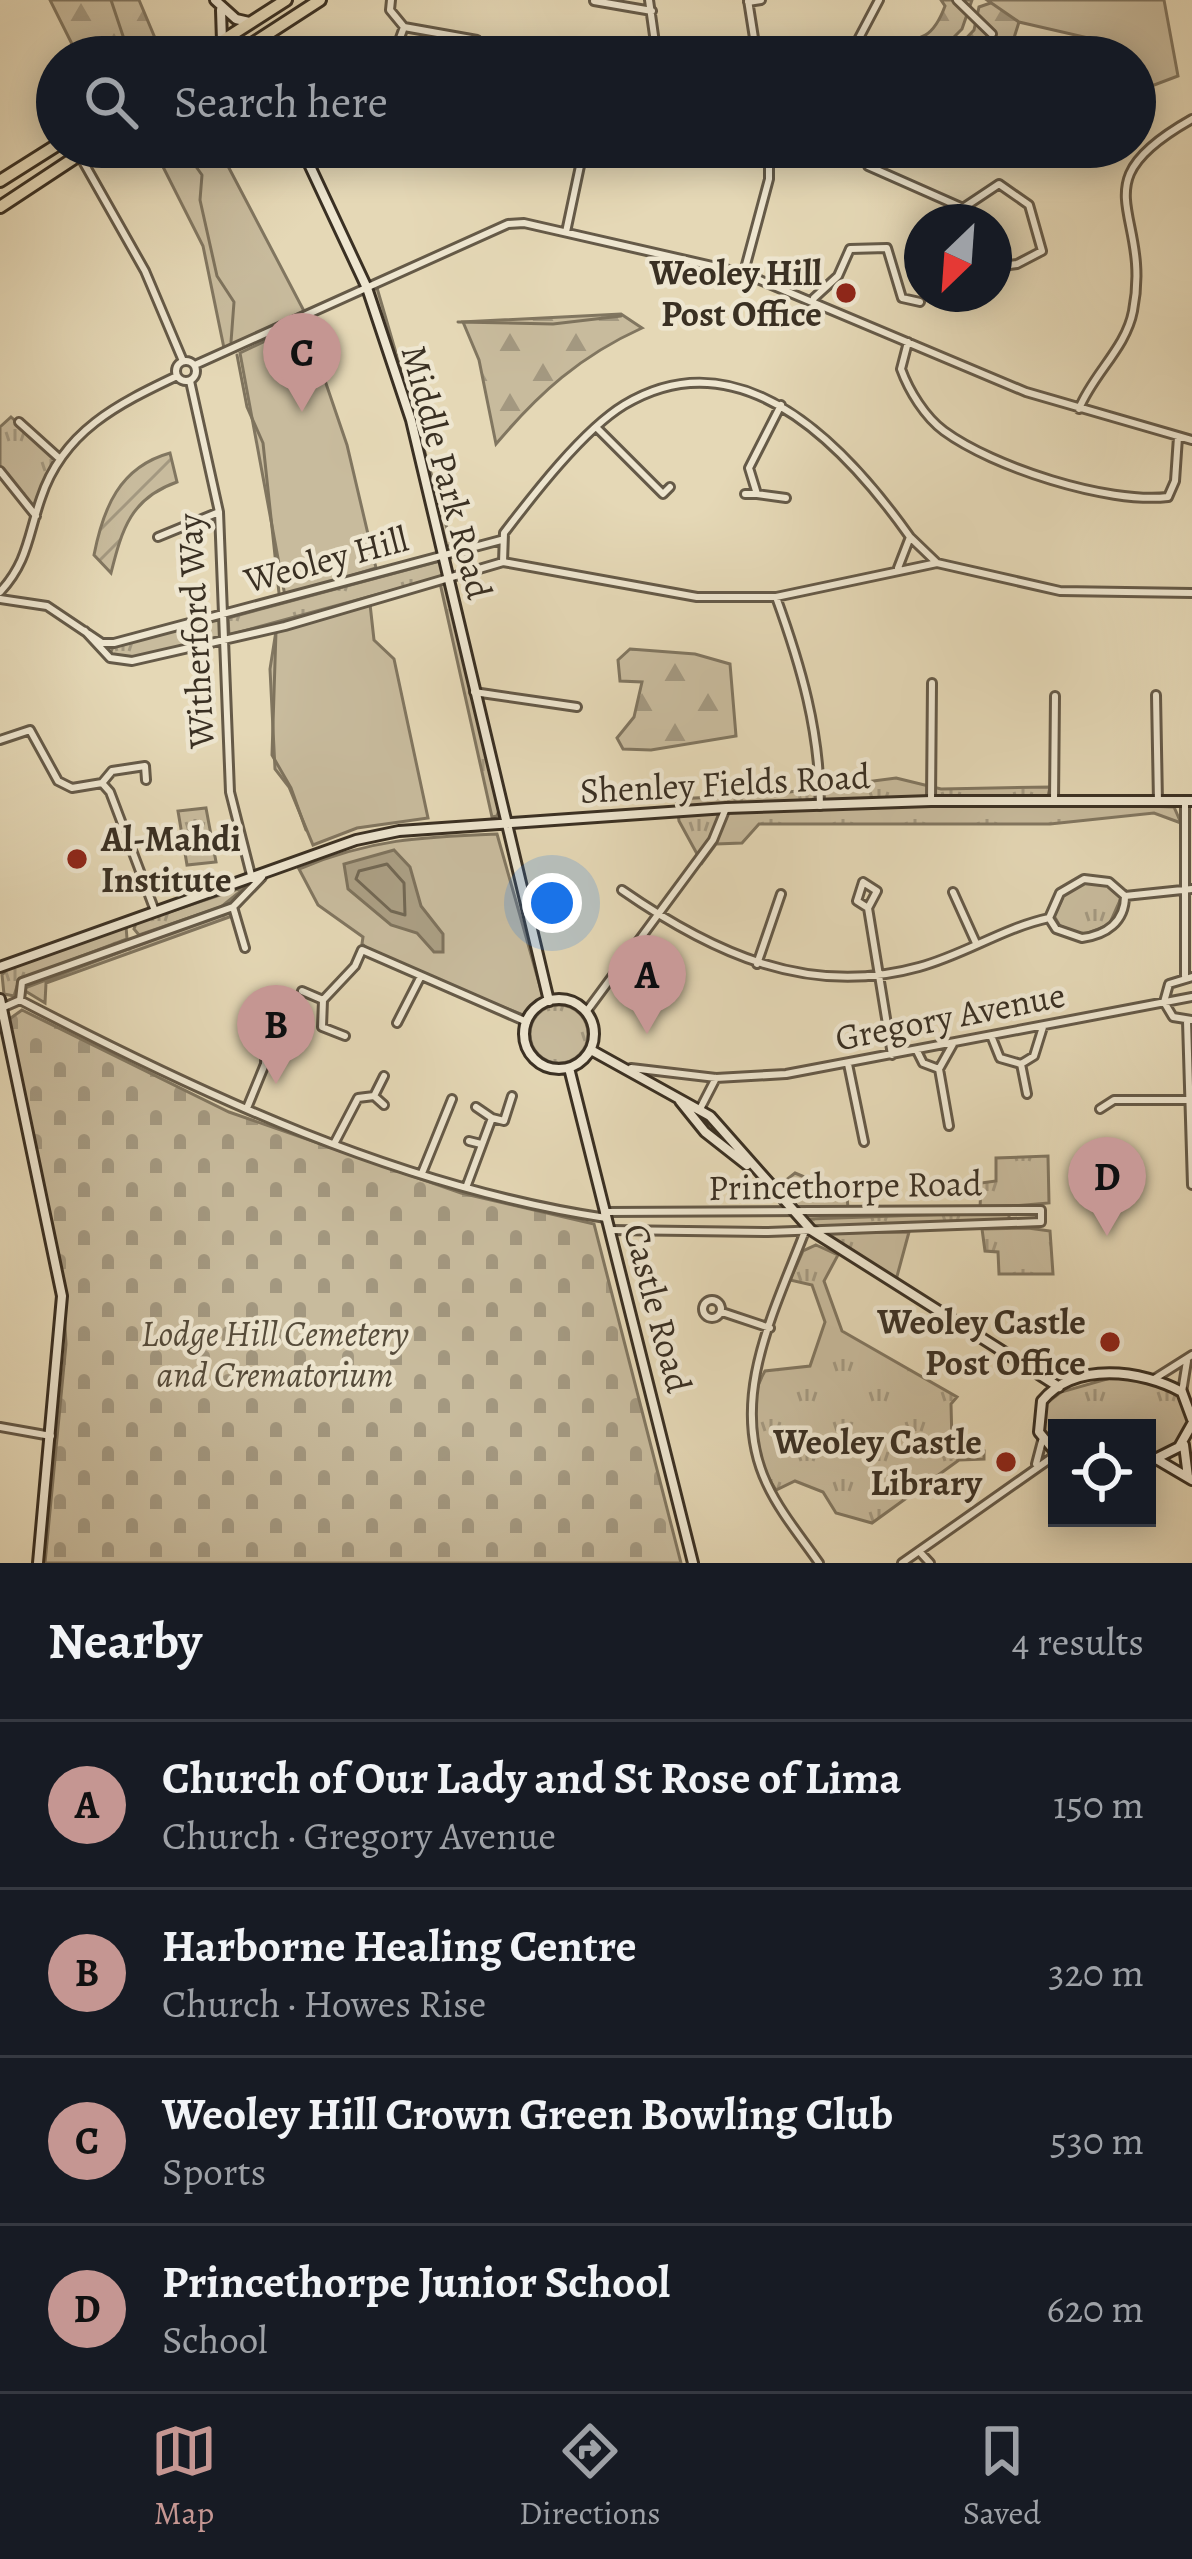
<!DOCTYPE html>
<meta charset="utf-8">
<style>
body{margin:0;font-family:Alegreya,serif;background:#242831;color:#f1f3f6}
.controls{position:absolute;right:36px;bottom:36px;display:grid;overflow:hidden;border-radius:0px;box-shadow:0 6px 30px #0003}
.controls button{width:108px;height:108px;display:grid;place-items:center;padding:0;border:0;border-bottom:3px solid #363941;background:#171b24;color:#f1f3f6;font:60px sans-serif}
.compass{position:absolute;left:904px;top:204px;width:108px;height:108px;border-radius:50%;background:#171b24;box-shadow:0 6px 30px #0003;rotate:205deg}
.you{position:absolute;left:552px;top:903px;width:42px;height:42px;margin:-30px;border:9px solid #fff;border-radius:50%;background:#1a73e8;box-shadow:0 0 0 18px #1a73e833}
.badge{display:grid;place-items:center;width:78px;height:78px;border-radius:50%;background:#c59692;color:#111;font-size:39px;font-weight:700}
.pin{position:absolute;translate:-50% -99px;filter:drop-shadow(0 3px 6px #0008)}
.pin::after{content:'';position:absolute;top:63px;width:42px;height:36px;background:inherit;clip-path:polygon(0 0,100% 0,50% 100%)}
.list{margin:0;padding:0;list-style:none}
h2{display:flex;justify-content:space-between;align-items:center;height:156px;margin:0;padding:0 48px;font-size:51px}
h2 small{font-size:39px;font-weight:400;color:#9ea1a6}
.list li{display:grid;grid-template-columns:78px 1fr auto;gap:36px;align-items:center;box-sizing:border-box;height:168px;padding:0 48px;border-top:3px solid #363941}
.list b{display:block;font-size:45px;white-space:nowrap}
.list p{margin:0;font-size:39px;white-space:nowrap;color:#9ea1a6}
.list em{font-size:39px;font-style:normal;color:#9ea1a6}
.icon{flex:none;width:66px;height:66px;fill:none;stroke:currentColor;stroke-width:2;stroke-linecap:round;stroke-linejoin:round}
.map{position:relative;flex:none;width:1192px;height:1563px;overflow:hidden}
.search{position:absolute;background:#171b24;box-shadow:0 6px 30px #0003;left:36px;right:36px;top:36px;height:132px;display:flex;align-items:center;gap:30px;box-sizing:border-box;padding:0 42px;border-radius:66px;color:#9ea1a6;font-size:45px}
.sheet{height:828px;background:#171b24}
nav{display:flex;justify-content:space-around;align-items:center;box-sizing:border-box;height:168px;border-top:3px solid #363941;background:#171b24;font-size:33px;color:#9ea1a6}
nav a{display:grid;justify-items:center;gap:6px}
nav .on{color:#c59692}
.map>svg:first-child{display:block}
.grass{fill:url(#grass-tufts);stroke:#817660;stroke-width:3}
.forest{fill:url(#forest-firs);stroke:#817660;stroke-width:3}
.cemetery{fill:url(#cemetery-stones);stroke:#817660;stroke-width:3}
.park{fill:#c8bb9d;stroke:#817660;stroke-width:3}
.garden{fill:url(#garden-furrows);stroke:#817660;stroke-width:3}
.water{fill:#ab9f84;stroke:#7e735d;stroke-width:3}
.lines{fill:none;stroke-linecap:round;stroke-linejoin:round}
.shore{stroke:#726854;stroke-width:3}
.stream{stroke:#7e735d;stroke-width:3}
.street-casing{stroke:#655a48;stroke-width:12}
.secondary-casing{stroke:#3a3023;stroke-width:14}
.highway-casing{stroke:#3a3023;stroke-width:16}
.street{stroke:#eee6d0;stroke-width:6}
.secondary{stroke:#eee6d0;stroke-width:8}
.highway{stroke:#e5d8b6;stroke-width:10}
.poi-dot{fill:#8f2418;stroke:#eee6d0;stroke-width:4.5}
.labels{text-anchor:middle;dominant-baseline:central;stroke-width:9;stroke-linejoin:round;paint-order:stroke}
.poi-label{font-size:36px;font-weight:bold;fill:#3a3023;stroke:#eee6d0;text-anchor:end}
.street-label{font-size:36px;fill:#3a3023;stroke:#eee6d0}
.park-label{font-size:36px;font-style:italic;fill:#564c3b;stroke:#eee6d0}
</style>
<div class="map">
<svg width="1192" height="1563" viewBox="0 0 1192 1563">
<defs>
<pattern id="grass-tufts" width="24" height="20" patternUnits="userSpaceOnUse" patternTransform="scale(3)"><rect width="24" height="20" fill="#c8bb9d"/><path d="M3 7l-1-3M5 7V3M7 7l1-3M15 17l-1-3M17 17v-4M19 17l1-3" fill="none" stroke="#a39880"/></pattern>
<pattern id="forest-firs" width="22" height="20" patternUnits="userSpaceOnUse" patternTransform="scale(3)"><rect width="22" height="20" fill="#c8bb9d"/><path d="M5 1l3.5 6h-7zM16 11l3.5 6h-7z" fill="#a39880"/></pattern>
<pattern id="cemetery-stones" width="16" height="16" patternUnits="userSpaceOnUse" patternTransform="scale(3)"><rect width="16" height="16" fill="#c8bb9d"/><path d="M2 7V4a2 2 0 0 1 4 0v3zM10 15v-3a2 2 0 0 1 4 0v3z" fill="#a39880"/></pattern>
<pattern id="garden-furrows" width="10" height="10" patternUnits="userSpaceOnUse" patternTransform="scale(3)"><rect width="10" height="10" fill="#c8bb9d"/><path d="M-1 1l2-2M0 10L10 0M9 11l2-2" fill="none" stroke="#a39880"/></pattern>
</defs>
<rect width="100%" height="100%" fill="#e5d8b6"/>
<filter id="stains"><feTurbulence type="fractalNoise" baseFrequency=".00167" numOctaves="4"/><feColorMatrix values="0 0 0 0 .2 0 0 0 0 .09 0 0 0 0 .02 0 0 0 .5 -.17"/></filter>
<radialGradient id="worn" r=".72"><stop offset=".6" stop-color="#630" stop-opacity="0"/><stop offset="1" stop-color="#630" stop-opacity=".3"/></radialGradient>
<path class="grass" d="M377,288L452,545L445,547L414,417L370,291Z
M11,417L56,457L34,510L0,469V427Z
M440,561L445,576L229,635L228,618Z
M446,580L499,810L497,816L492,817L440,583Z
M224,617L225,636L134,660L110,654L113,647Z
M896,778L941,789L1050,787L1048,796L913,798L1174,807L1181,823L1154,813L1050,824H759L742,843L716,844L702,863L679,821L676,799L774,794Z
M206,808L216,862L187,865L178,811Z
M1084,883L1107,885L1121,898L1109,925L1083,935L1060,926L1054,916L1064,895Z
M247,886L221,907L139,935L134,929L136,923Z
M226,912L232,916L46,983L45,1003L22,989Z
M126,926L127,939L19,980L14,996L4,994L2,975L8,968Z
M530 1034a29 29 0 1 1 58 0a29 29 0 1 1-58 0Z
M1048,1156L1049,1203L980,1209L981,1183L996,1181V1158Z
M795,1173L847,1195L848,1209L802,1212L776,1188Z
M1009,1212V1222L815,1228L809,1219Z
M1028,1228L1050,1231L1053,1274H999L998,1252L985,1251L982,1229Z
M909,1232L896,1280L820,1233Z
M816,1245L838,1255L824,1281L842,1331L957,1397L951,1404L952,1443L961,1451H984V1459L959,1460L872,1523L836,1513L823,1492L795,1481L776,1490C754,1459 745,1404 765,1371L810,1366L825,1322L812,1285L790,1280L803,1251Z
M1114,1377H1137L1180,1394L1189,1426L1176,1444L1147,1462V1428H1057V1453L1040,1432L1043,1406L1061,1392Z"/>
<path class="forest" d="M50,0H139L163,57H73L74,48Z
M941,0H972L962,29L934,57H895L890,41C922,42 934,36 945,6Z
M999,0L1019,22L1013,41L1018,57H959L957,48L974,30L979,7Z
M621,314L642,328C580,356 539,393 496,444L479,360L463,322Z
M630,649L695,654L730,664L736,736L651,750L623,749L617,738L634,717L642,682L620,681L618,660Z"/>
<path class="cemetery" d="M22,1010L229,1112L461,1193L594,1224L681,1563H45L66,1344L63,1293L8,1020Z"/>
<path class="park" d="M987,0H1164L1178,76L1141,90L1135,85V57H1105L1093,39L1019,22Z
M153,147H218L304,311L224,348L203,246Z
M305,322L347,445L376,568L285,596L240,353Z
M370,604L374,640L394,659L428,818L357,828L313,845L289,787L275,769L270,669L276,631Z
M497,834L545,1004L528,1017L376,956L362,944L363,937L318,905L299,869C370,839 421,837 497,834Z"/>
<path class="garden" d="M170,453L177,482C131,498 122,529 111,573L94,555C103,509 119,467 170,453Z"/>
<path class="water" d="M394,850L410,867L421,906L443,934V952H434L417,933L391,925L348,889L344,864Z"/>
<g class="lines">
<path class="shore" d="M387,864L404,883L405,915L391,911L356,879L359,871Z"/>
<path class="stream" d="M111,0L130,57
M182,147L202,175L200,200L217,276L234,302L231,342
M458,322L553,324L621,316
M237,355L247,407L263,443L279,593
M276,631L272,755L291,788L306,830"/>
<g class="street-casing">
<path id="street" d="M391,0L390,10L404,27L477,40L484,57
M649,0L657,57
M748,0L757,57
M957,0L992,34
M594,1L652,11
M748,2L761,0
M393,57L404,27
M849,57L879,0
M438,147L441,156
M476,147L481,152
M602,147L634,156L706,147L770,160
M862,147L868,166L963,208L956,222
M80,156L145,271L183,361
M963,208L999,184L1029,205L1042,251L1017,264L994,267
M566,232L584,147
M744,272L769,179V147
M814,298L838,276L850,249L887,248L902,298L920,302
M908,342L901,369C909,391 925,417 944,431C993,467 1107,504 1168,497L1175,481L1178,437
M176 371a10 10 0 1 1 20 0a10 10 0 1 1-20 0Z
M195,365L508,224L524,223L743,273L1026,392L1192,440
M190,381L219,512L230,792L252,879
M781,405L749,468L757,494L786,498
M1079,409C1093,374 1126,348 1133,311C1153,210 1075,185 1192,119
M19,422L60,459
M597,428L663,494L670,487
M0,471L36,516
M745,494H757
M158,537L219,512
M910,537L937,563
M503,562L504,533C533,495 583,430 624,405C742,334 847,448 910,537L898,568
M0,592C28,562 28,535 41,498C63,431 118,404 177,376
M776,597C801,666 820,731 820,806
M0,599L47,606L102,643H114L501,540
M85,631L110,658L132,661L285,626L503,562L697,597H776L937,563L1060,591L1192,593
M474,692L577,707
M1156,695L1158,802
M0,740L30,730L58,781L72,788L102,783L110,792L155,911
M102,783L112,771L145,766L146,780
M931,801L932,683
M1054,801L1055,696
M1084,879L1109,882L1125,896C1125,922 1106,935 1082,938L1056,929L1049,918L1060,893Z
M622,890C711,952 808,998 919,967C964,955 1003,928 1049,918
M953,892L976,943
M1125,896L1192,889
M233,907L245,948
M868,908L877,891L863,882L857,901L868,908L892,1055
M757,964L781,894
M1185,976V802
M1192,977L1169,984L1164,1002L1173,1017L1192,1020
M302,991L323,1000
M20,1000L22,982L233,907L262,877
M4,1007L20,1000C203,1095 399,1187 606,1218
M586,1012L713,840L726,808
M1187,1021L1192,1185
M397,1023L420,978
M345,1036L322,1027L323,1000L355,966L362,950L527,1022
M992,1038L1000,1058L1021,1064L1034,1056L1043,1027
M253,1046L265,1045
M917,1051L923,1063L939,1069L953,1044
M848,1064L864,1142
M1021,1064L1027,1094
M631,1068L716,1078L786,1074L1192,997
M939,1069L949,1126
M374,1096L384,1105
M476,1107L492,1118
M247,1108L265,1064L266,1037
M700,1109L716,1078
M1100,1109L1114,1100H1188
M469,1141L481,1144
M334,1144L358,1098L374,1096L384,1076
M422,1173L452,1099
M467,1185L492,1118L504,1121L512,1096
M604,1212L1041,1210V1222L768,1232L610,1230
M805,1231C775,1310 727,1400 767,1484C780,1512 801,1537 819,1563
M703 1309a9 9 0 1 1 18 0a9 9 0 1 1-18 0Z
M722,1312L770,1328
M1154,1379L1192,1355
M1182,1392L1187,1361
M0,1427L51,1436
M1036,1464L1042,1441
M919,1551L930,1563
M902,1563L1057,1454"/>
</g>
<g class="secondary-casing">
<path id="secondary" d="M215,0L236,19L249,22
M221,10L222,41
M301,147L367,288L411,420L549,1001
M0,967L356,840L399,831L726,808L931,801H1192
M0,999L62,1296L38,1563
M524 1034a35 35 0 1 1 70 0a35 35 0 1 1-70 0Z
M591,1050L710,1116L811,1230L1059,1387
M569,1068L693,1563
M680,1101L705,1132L747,1165
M1184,1445L1188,1477
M1057,1454L1039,1432L1042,1401C1075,1361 1142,1370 1182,1392L1192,1419
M1158,1460L1192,1480
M1147,1463L1179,1447L1192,1424"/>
</g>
<g class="highway-casing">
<path id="highway" d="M197,57L286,0
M232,57L320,0
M0,181L57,145
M0,207L91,147"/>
</g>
<use href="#street" class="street"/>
<use href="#secondary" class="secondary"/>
<use href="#highway" class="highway"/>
</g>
<g class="poi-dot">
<circle cx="846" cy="293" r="12"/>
<circle cx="77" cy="859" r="12"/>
<circle cx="1110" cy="1342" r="12"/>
<circle cx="1006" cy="1462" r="12"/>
</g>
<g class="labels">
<g class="poi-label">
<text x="822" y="272">Weoley Hill<tspan x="822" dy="41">Post Office</tspan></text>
<text x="101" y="838" text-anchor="start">Al-Mahdi<tspan x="101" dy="41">Institute</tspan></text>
<text x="1086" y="1321">Weoley Castle<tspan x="1086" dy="41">Post Office</tspan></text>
<text x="982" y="1441">Weoley Castle<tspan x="982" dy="41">Library</tspan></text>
</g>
<g class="street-label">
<text transform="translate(447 472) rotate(75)">Middle Park Road</text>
<text transform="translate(326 559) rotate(-15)">Weoley Hill</text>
<text transform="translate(195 631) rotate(-93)">Witherford Way</text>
<text transform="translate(725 783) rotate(-3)">Shenley Fields Road</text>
<text transform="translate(950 1016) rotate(-11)">Gregory Avenue</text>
<text transform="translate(845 1185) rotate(-1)">Princethorpe Road</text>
<text transform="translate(658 1308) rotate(75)">Castle Road</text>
</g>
<g class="park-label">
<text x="275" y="1333">Lodge Hill Cemetery<tspan x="275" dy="41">and Crematorium</tspan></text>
</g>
</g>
<rect width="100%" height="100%" filter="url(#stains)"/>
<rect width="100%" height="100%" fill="url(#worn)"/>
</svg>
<div class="controls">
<button><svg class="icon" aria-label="locate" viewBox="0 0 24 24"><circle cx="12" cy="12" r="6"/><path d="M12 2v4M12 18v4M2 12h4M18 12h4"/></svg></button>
</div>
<svg class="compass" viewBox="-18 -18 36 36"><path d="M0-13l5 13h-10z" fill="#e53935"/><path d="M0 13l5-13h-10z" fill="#9ea1a6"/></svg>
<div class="you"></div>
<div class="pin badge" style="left:647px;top:1034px">A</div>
<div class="pin badge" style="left:276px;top:1084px">B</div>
<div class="pin badge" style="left:302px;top:412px">C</div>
<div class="pin badge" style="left:1107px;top:1236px">D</div>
<div class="search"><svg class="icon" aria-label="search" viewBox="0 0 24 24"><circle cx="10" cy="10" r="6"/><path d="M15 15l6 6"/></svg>Search here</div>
</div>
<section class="sheet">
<h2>Nearby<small>4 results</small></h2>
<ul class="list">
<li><span class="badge">A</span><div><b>Church of Our Lady and St Rose of Lima</b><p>Church · Gregory Avenue</p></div><em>150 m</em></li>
<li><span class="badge">B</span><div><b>Harborne Healing Centre</b><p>Church · Howes Rise</p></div><em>320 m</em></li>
<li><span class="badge">C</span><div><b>Weoley Hill Crown Green Bowling Club</b><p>Sports</p></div><em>530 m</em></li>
<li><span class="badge">D</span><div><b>Princethorpe Junior School</b><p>School</p></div><em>620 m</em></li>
</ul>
</section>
<nav>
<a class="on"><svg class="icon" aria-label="map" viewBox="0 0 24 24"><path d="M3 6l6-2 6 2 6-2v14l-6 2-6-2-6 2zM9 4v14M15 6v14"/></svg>Map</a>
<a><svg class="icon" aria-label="directions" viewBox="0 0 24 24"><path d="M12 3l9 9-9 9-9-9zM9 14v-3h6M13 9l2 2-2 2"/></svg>Directions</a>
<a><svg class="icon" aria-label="saved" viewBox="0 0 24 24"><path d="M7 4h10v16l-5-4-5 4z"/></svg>Saved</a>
</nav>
